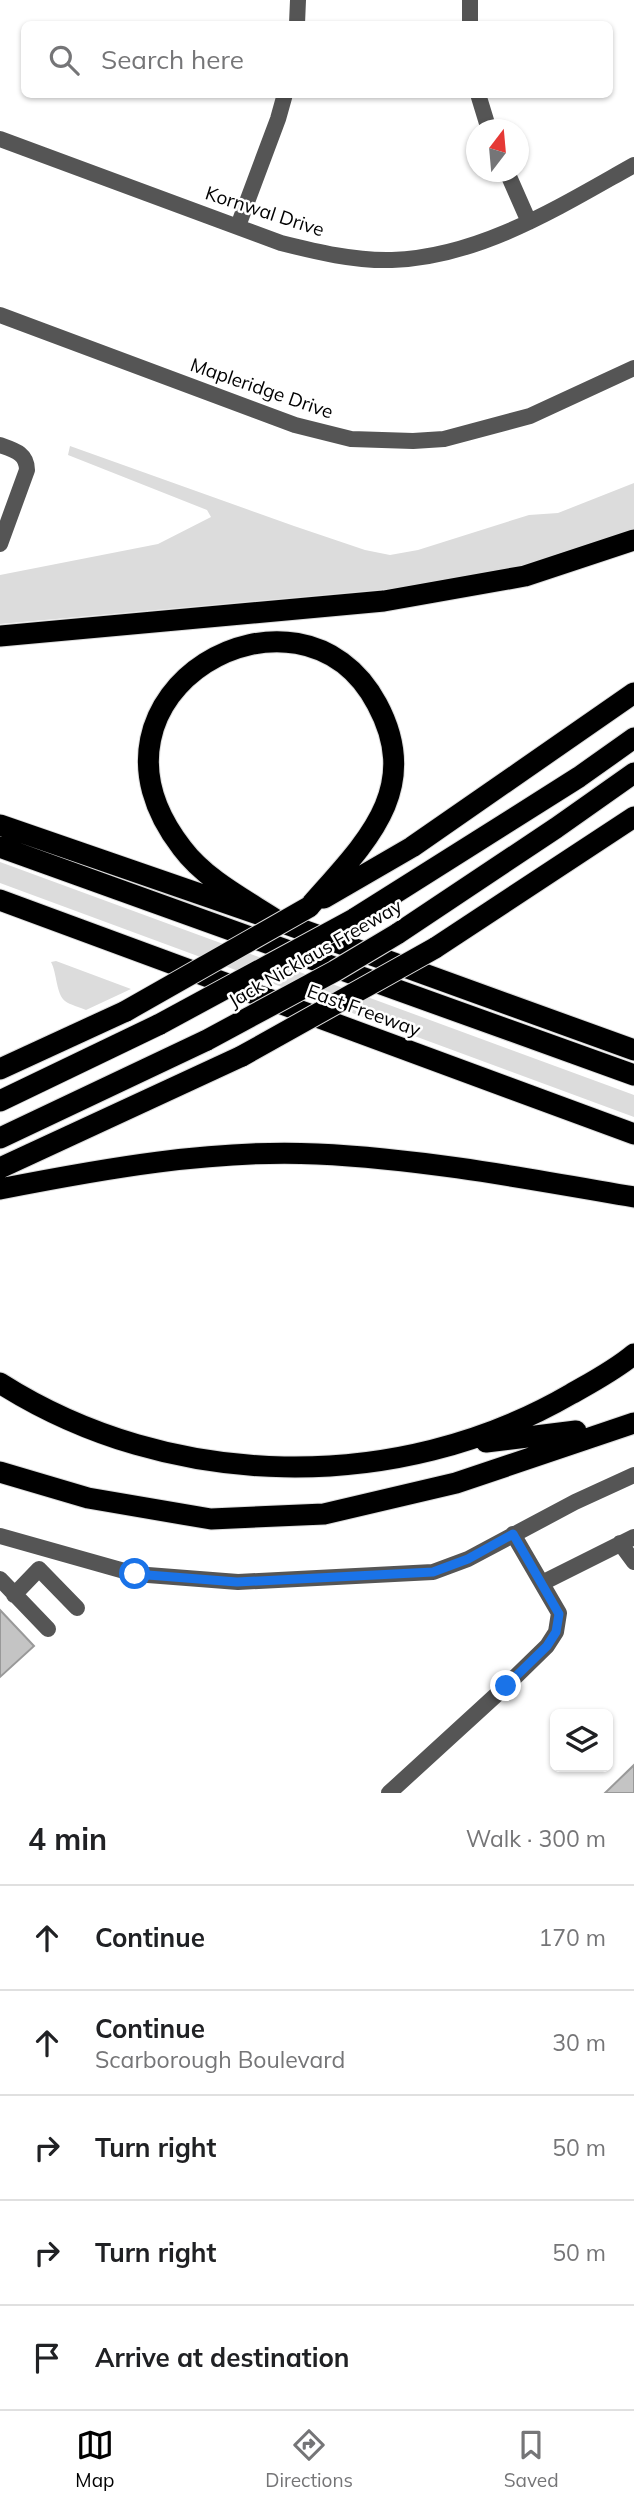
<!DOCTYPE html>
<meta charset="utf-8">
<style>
body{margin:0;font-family:Mulish,sans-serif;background:#f6f6f6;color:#202124}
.controls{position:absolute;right:21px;bottom:21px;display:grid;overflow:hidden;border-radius:10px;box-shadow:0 2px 5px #0004}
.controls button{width:63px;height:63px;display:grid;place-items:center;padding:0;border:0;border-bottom:2px solid #e0e0e0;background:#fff;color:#202124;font:35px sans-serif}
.compass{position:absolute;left:466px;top:119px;width:63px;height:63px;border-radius:50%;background:#fff;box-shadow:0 2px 5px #0004;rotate:16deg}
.stop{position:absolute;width:21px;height:21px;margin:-16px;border:5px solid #1a73e8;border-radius:50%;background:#fff}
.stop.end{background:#1a73e8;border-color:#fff;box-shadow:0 2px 7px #0008}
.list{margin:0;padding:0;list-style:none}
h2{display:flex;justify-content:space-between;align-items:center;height:91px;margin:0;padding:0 28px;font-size:30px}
h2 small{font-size:23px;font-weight:400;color:#757577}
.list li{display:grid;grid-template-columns:46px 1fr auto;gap:21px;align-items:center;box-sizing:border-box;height:105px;padding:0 28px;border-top:2px solid #e0e0e0}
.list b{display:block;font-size:26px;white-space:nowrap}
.list p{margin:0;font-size:23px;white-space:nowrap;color:#757577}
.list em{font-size:23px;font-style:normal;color:#757577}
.icon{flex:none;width:38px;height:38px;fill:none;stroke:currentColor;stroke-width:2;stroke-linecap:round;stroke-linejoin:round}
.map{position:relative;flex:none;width:634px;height:1793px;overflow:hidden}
.search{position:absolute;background:#fff;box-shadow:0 2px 5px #0004;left:21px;right:21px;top:21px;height:77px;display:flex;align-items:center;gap:18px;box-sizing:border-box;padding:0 24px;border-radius:10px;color:#757577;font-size:26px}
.sheet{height:616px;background:#fff}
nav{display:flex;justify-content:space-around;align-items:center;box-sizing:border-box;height:98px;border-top:2px solid #e0e0e0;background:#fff;font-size:19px;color:#757577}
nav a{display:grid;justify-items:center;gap:4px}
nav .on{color:#000}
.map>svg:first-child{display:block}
.green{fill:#dcdcdc}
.building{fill:#c4c4c4;stroke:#999;stroke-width:2}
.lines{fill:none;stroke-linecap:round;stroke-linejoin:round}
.highway-casing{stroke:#dbdbdb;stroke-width:23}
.minor{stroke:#555;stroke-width:16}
.highway{stroke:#000;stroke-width:21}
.highway-bridge-casing{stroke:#dbdbdb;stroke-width:23;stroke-linecap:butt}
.highway-bridge{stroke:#000;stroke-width:21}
.route{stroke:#1a73e8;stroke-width:9}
.labels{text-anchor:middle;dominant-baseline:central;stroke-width:5;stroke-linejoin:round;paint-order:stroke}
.street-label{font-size:19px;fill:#000;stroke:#fff}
</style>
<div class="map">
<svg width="634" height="1793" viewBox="0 0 634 1793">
<rect width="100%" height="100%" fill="#fff"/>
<path class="green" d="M70,446L294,526L365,550L390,555L418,550L529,515L558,513L634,483V534L579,553L445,584L0,624V575L158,544L211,517L207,510L68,455Z
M0,862L634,1095V1117L0,883Z
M56,961L131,989L86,1010C80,1007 70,1005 65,1001C56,994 57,973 51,962Z"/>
<path class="building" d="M0,1610L34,1646L0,1677Z
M634,1765V1793H605Z"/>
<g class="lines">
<g class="highway-casing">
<path id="highway" d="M0,636L384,601L525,576L634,540
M0,825L278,921L634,1050
M0,847L634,1075
M324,898L412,847L634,693
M0,900L634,1134
M354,919L579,777L634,738
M278,921C246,900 206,880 182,848C61,692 300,559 377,704C424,791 363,845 309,907
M397,934L556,828L634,773
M435,948L634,817
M0,1069L126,1011
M0,1101L160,1024
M0,1138L207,1040
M0,1168L242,1056
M0,1189C102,1169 213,1149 317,1154C424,1159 529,1179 634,1197
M0,1383C170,1491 397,1495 571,1394C592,1382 615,1370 634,1354
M486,1442L576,1431
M0,1472L88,1498L211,1519L324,1514L456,1483L634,1423"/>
</g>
<path class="minor" d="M297,24L298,0
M470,24V0
M478,94L489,130
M0,139L281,243C317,252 354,261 392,260C480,257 559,207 634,165
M507,172L529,222
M238,226L278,119L285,94
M0,315L295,425L351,439L413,441L444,439L530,416L634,368
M0,445C14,450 27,453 27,470L0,544
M0,1536L135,1574L238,1582L433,1572L468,1559L575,1502L634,1475
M620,1543L634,1562
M0,1579L48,1629
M542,1583L634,1537
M14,1595L39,1569L77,1608
M389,1793L506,1686L547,1646L556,1632L559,1613L513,1534"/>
<use href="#highway" class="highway"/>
<g class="highway-bridge-casing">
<path id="highway-bridge" d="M126,1011L309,907
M160,1024L354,919
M207,1040L335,971L397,934
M242,1056L435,948"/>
</g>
<use href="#highway-bridge" class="highway-bridge"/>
</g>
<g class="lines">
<path class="route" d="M135,1574L237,1582L433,1572L468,1559L513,1534L559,1614L556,1632L547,1646L506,1686"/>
</g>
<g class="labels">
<g class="street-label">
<text transform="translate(265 211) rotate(18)">Kornwal Drive</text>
<text transform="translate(262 388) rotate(19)">Mapleridge Drive</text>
<text transform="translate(315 953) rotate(-30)">Jack Nicklaus Freeway</text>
<text transform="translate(364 1010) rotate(20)">East Freeway</text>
</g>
</g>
</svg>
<div class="controls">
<button><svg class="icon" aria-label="layers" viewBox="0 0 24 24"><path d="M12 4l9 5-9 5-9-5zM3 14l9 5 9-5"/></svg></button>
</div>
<svg class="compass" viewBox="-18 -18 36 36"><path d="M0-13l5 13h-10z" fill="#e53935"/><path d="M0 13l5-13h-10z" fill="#757577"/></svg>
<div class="stop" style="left:135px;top:1574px"></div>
<div class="stop end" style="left:506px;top:1686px"></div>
<div class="search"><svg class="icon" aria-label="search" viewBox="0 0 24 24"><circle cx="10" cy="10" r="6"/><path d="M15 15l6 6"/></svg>Search here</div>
</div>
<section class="sheet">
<h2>4 min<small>Walk · 300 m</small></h2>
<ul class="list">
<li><svg class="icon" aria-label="ahead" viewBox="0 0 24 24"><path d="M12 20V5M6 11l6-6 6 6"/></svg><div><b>Continue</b></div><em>170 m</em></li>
<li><svg class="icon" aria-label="ahead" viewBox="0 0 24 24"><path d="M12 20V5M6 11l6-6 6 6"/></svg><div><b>Continue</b><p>Scarborough Boulevard</p></div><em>30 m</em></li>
<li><svg class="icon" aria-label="right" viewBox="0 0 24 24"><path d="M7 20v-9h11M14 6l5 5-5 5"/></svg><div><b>Turn right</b></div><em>50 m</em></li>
<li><svg class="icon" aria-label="right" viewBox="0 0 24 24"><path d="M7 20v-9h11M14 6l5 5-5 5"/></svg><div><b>Turn right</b></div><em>50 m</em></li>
<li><svg class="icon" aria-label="arrive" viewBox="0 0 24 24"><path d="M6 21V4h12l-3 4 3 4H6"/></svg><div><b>Arrive at destination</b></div></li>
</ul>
</section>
<nav>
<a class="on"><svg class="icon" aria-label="map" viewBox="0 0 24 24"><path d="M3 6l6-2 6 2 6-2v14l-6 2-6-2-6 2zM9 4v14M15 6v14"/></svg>Map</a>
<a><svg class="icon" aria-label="directions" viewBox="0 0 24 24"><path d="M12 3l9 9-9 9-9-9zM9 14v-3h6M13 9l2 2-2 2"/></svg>Directions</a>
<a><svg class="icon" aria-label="saved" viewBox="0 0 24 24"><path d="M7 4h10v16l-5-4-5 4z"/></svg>Saved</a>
</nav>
